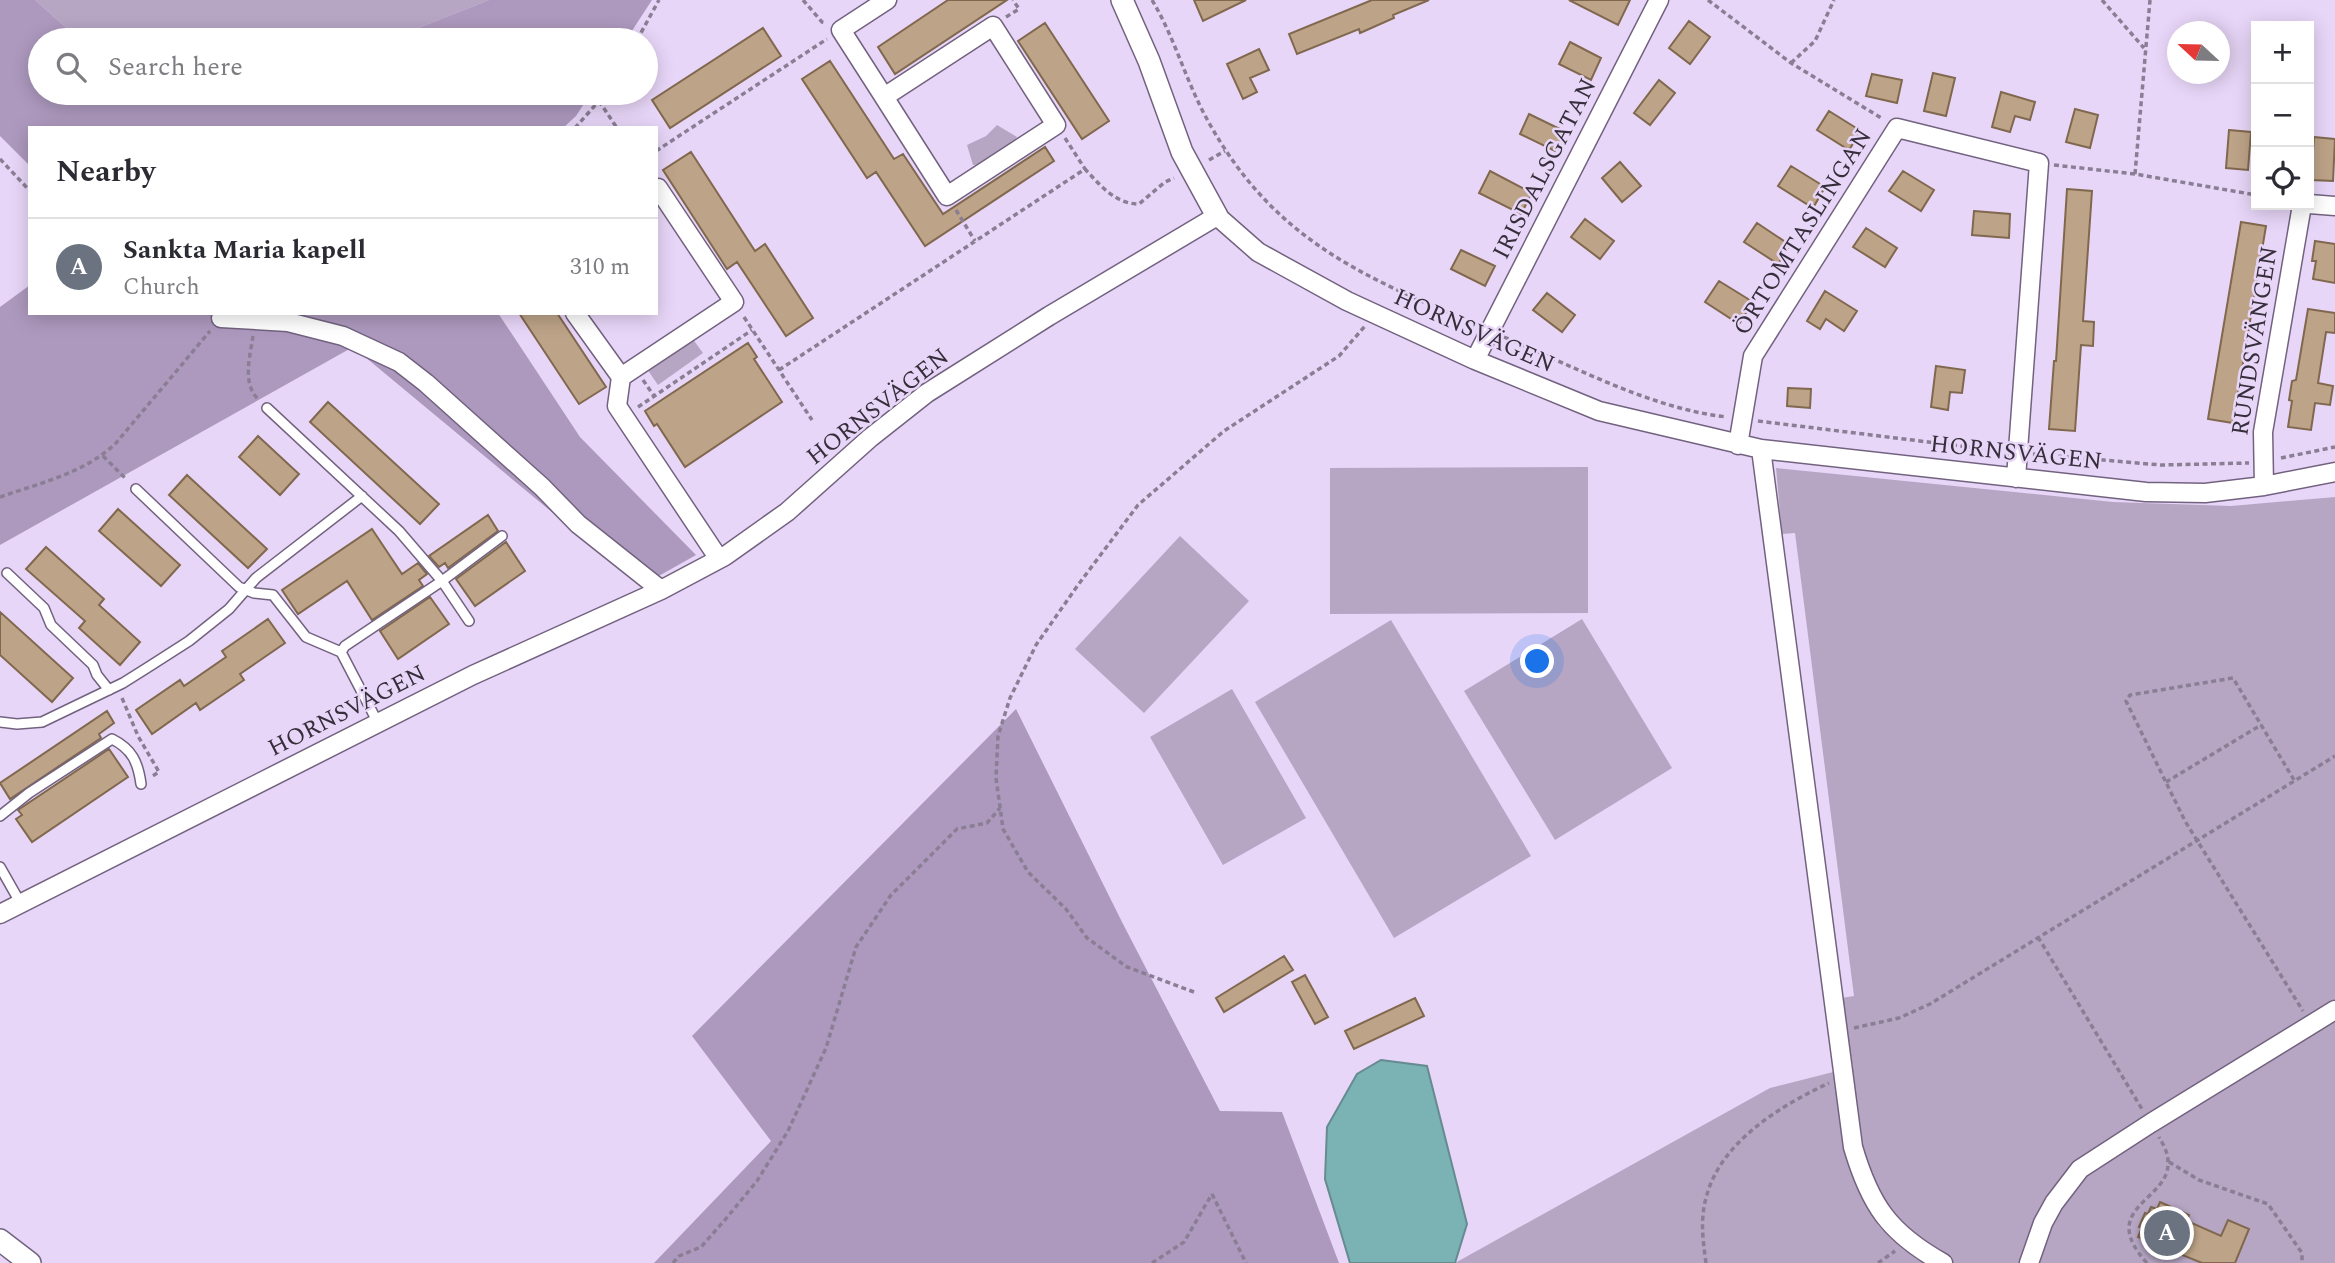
<!DOCTYPE html>
<meta charset="utf-8">
<style>
body{margin:0;font-family:Spectral,serif;background:#f2f2f3;color:#2b2b33}
.controls{position:absolute;right:21px;top:21px;display:grid;overflow:hidden;border-radius:0px;box-shadow:0 4px 18px #0003}
.controls button{width:63px;height:63px;display:grid;place-items:center;padding:0;border:0;border-bottom:2px solid #e1e1e2;background:#fff;color:#2b2b33;font:35px sans-serif}
.compass{position:absolute;left:2167px;top:21px;width:63px;height:63px;border-radius:50%;background:#fff;box-shadow:0 4px 18px #0003;rotate:292deg}
.you{position:absolute;left:1538px;top:662px;width:24px;height:24px;margin:-18px;border:5px solid #fff;border-radius:50%;background:#1a73e8;box-shadow:0 0 0 10px #1a73e833}
.badge{display:grid;place-items:center;width:46px;height:46px;border-radius:50%;background:#0b8043;color:#fff;font-size:23px;font-weight:700}
.pin{position:absolute;translate:-50% -50%;border:4px solid #fff;box-shadow:0 2px 7px #0006}
.list{margin:0;padding:0;list-style:none}
h2{display:flex;justify-content:space-between;align-items:center;height:91px;margin:0;padding:0 28px;font-size:30px}
h2 small{font-size:23px;font-weight:400;color:#7c7c81}
.list li{display:grid;grid-template-columns:46px 1fr auto;gap:21px;align-items:center;box-sizing:border-box;height:98px;padding:0 28px;border-top:2px solid #e1e1e2}
.list b{display:block;font-size:26px;white-space:nowrap}
.list p{margin:0;font-size:23px;white-space:nowrap;color:#7c7c81}
.list em{font-size:23px;font-style:normal;color:#7c7c81}
.icon{flex:none;width:38px;height:38px;fill:none;stroke:currentColor;stroke-width:2;stroke-linecap:round;stroke-linejoin:round}
.map{position:relative;flex:none;width:2335px;height:1263px;overflow:hidden}
.search{position:absolute;background:#fff;box-shadow:0 4px 18px #0003;left:28px;top:28px;width:630px;height:77px;display:flex;align-items:center;gap:18px;box-sizing:border-box;padding:0 24px;border-radius:38px;color:#7c7c81;font-size:26px}
.panel{position:absolute;background:#fff;box-shadow:0 4px 18px #0003;left:28px;top:126px;width:630px;height:189px;border-radius:0px}
.map>svg:first-child{display:block}
.green{fill:#b6a6c4}
.forest{fill:#ad99be}
.water{fill:#7bb2b4;stroke:#668b90;stroke-width:2}
.building{fill:#bda388;stroke:#80684e;stroke-width:2}
.lines{fill:none;stroke-linecap:round;stroke-linejoin:round}
.service-casing{stroke:#72627f;stroke-width:12}
.minor-casing{stroke:#72627f;stroke-width:21}
.tertiary-casing{stroke:#72627f;stroke-width:24}
.path{stroke:#8a7e94;stroke-width:3.5;stroke-dasharray:5 3.5;stroke-linecap:butt}
.service{stroke:#fff;stroke-width:9}
.minor{stroke:#fff;stroke-width:18}
.tertiary{stroke:#fff;stroke-width:21}
.labels{text-anchor:middle;dominant-baseline:central;stroke-width:5;stroke-linejoin:round;paint-order:stroke}
.street-label{font-size:24px;fill:#362f3b;stroke:#e8d6f8}
</style>
<div class="map">
<svg width="2335" height="1263" viewBox="0 0 2335 1263">
<rect width="100%" height="100%" fill="#e8d6f8"/>
<path class="green" d="M35,0H489L388,40H263L256,34L207,40H80Z
M997,125L1017,137C1010,150 989,164 973,165L967,145L986,136Z
M692,338L703,353L658,385L647,369Z
M1588,467V613L1330,614V468Z
M1776,468L2113,502L2231,506L2335,497V1263H1455L1770,1088L1853,1067L1841,998L1854,996L1795,533L1782,534Z
M1180,536L1249,601L1144,713L1075,649Z
M1582,619L1672,768L1555,840L1464,691Z
M1391,620L1531,856L1394,938L1255,702Z
M1232,689L1306,818L1223,865L1150,737Z"/>
<path class="forest" d="M0,0H35L80,40H40V93H591L576,116L563,128H30V166L0,136Z
M489,0H652L626,40H388Z
M256,34L263,40H207L208,39Z
M30,285V313H498L580,437L696,555L641,586L353,347L0,545V307Z
M1016,709L1122,922L1220,1111L1282,1112L1339,1263H654L771,1141L692,1036Z"/>
<path class="water" d="M1381,1060L1427,1066L1467,1224L1455,1263H1350L1325,1179L1327,1127L1357,1074Z"/>
<path class="building" d="M948,0H1007L895,74L878,47Z
M1194,0H1246L1203,21Z
M1372,0H1429L1393,15L1394,18L1360,33L1359,29L1297,54L1289,34Z
M1569,0H1630L1618,25Z
M1689,21L1710,37L1690,64L1669,48Z
M1045,23L1109,121L1082,139L1018,41Z
M763,28L781,56L670,128L652,100Z
M1570,42L1601,58L1591,80L1559,64Z
M1259,49L1269,70L1250,78L1257,92L1243,99L1227,64Z
M830,61L894,159L903,154L943,214L1045,147L1054,161L925,246L876,172L867,178L802,79Z
M1933,73L1955,78L1946,116L1924,111Z
M1872,74L1902,80L1897,103L1866,96Z
M1659,80L1675,93L1650,125L1634,113Z
M2001,92L2035,102L2030,120L2015,116L2010,132L1992,127Z
M2075,109L2098,115L2090,148L2066,142Z
M1829,111L1861,131L1849,150L1817,130Z
M1529,114L1564,131L1555,151L1520,134Z
M2229,130L2251,132L2248,170L2226,168Z
M2314,137L2335,139L2333,181L2311,180Z
M691,152L755,251L765,244L813,318L786,336L737,262L727,269L663,170Z
M1620,162L1641,186L1622,202L1602,178Z
M1791,166L1825,187L1813,208L1778,186Z
M1490,171L1532,193L1521,214L1479,193Z
M1903,171L1934,190L1921,211L1889,191Z
M2067,189L2092,191L2083,321L2094,322L2093,346L2081,345L2075,431L2049,429L2054,361H2056Z
M1974,211L2010,214L2009,238L1972,235Z
M1585,219L1614,241L1600,259L1571,237Z
M2241,222L2266,226L2233,423L2208,419Z
M1757,223L1790,245L1778,264L1744,242Z
M1866,228L1897,248L1885,267L1853,247Z
M2315,241L2335,244V283L2313,279L2316,261H2312Z
M1461,250L1495,266L1485,286L1451,269Z
M1719,281L1753,302L1739,324L1705,302Z
M1825,291L1857,311L1844,331L1826,319L1820,329L1807,321Z
M1547,293L1575,315L1562,332L1533,310Z
M2308,309L2335,313V333L2326,332L2318,383L2333,386L2330,405L2315,403L2311,430L2288,427L2292,401L2289,400L2292,381L2296,380Z
M519,313H557L606,387L579,404Z
M748,343L757,357L754,359L782,402L685,467L657,424L654,426L645,411Z
M1936,366L1965,370L1962,393L1950,392L1948,410L1931,407Z
M1788,388L1811,389L1810,408L1787,406Z
M328,402L439,504L420,524L310,422Z
M258,436L299,474L280,495L239,457Z
M187,475L267,549L248,568L169,495Z
M118,509L180,565L161,586L99,531Z
M488,515L498,531L448,568L445,563L439,567L429,556Z
M372,529L402,574L418,563L427,574L419,580L423,586L372,620L347,581L298,614L282,590Z
M506,542L525,571L475,606L456,579Z
M46,547L104,599L99,605L140,642L120,665L79,628L85,621L26,569Z
M430,597L449,624L398,659L380,631Z
M0,612L73,678L52,702L0,655Z
M268,619L285,643L240,674L244,680L200,710L196,703L152,734L136,710L180,680L184,686L226,657L222,651Z
M107,711L114,723L99,734L101,738L10,799L0,783Z
M109,749L128,777L32,842L16,819L22,815L18,810Z
M1284,956L1293,970L1224,1012L1216,998Z
M1305,975L1328,1017L1315,1024L1292,982Z
M1415,998L1424,1016L1354,1049L1345,1031Z
M2160,1202L2189,1215L2187,1221L2221,1236L2228,1220L2249,1229L2235,1263H2202L2175,1252L2173,1257L2145,1246L2148,1241L2138,1237L2142,1228L2139,1227L2145,1213L2148,1214L2151,1207L2157,1209Z"/>
<g class="lines">
<g class="service-casing">
<path id="service" d="M267,408L399,531L442,581L469,621
M136,489L239,587L254,593L273,595L306,637L341,652
M7,573L44,608L51,625L93,665L97,675L109,690
M0,722L17,724L42,722L123,683L150,666L189,641L229,609L256,578L362,496
M378,723L341,652L345,646L442,581L502,536
M0,816L29,793L112,739C132,749 138,762 141,784
M0,867L21,904"/>
</g>
<g class="minor-casing">
<path id="minor" d="M993,26L1056,125L947,196L884,97Z
M884,97L841,30L887,0
M2309,204L2335,206
M575,313L621,377L617,406L719,559
M221,318L288,322L343,336L399,362L426,383L542,487L578,524L661,590
M1475,360L1659,0
M621,377L734,302L658,188L656,189
M1738,445L1753,356L1897,128L2039,163L2016,478
M1761,449L1853,1147C1870,1205 1889,1233 1943,1263
M2264,486L2263,432L2302,205
M0,914L473,675L661,590L725,556L787,512L870,438L927,393L1049,316L1217,216L1258,252L1347,301L1475,360L1599,411L1761,449L2146,492L2205,493L2264,486L2335,472
M2029,1263L2043,1223L2054,1203L2080,1169L2151,1123L2335,1010"/>
</g>
<g class="tertiary-casing">
<path id="tertiary" d="M1122,0L1149,61L1182,152L1217,216
M0,1240L30,1263"/>
</g>
<path class="path" d="M803,0L822,22L826,23
M1152,0C1175,38 1186,82 1208,121C1272,237 1358,275 1475,324
M1708,0L1791,63L1883,119
M2102,0L2144,48
M1006,17L1019,9L1013,0
M637,40L659,0
M1791,63L1815,41L1834,0
M599,101L617,128
M575,128L606,93
M1065,138L1085,169
M656,151L827,39
M0,159L30,191
M1209,160L1225,151
M2054,165L2135,174L2256,195
M2135,174L2150,0
M956,210L975,241
M744,317L812,420
M253,336C250,357 242,383 258,399
M1504,337C1573,366 1652,409 1727,417
M779,370L1085,169C1100,185 1115,204 1139,204L1165,182L1174,178
M643,380L654,396
M638,407L752,330
M1758,421L2001,451
M2033,454L2161,465L2249,463
M103,456L127,480
M2281,458L2335,447
M0,497C40,483 85,473 116,443L210,331
M122,698L138,736L159,772L151,777
M2294,780L2233,678L2130,695L2126,701L2185,821L2303,1011
M2166,782L2261,725
M2038,937L2142,1109
M1194,992L1127,967L1087,938L1066,909L1028,872L1003,829L996,778L998,736L1010,698L1036,645L1078,585L1138,505L1224,431L1339,356L1365,326
M1854,1028L1899,1018L1930,1004L2335,756
M2169,1162L2199,1180L2268,1204L2302,1253V1263
M1212,1194L1246,1263
M673,1263L679,1256L701,1247L724,1221L757,1181L788,1131L826,1048L856,947L891,895L957,829L987,823L1000,808
M1152,1263L1184,1242L1212,1194
M1706,1263C1703,1241 1700,1220 1706,1198C1720,1142 1780,1106 1829,1083
M1878,1263L1895,1251
M2147,1263C2096,1207 2170,1201 2168,1162C2168,1152 2163,1144 2159,1137"/>
<use href="#service" class="service"/>
<use href="#minor" class="minor"/>
<use href="#tertiary" class="tertiary"/>
</g>
<g class="labels">
<g class="street-label">
<text transform="translate(1545 169) rotate(-63)">IRISDALSGATAN</text>
<text transform="translate(1803 232) rotate(-58)">ÖRTOMTASLINGAN</text>
<text transform="translate(1474 331) rotate(24)">HORNSVÄGEN</text>
<text transform="translate(2255 341) rotate(-81)">RUNDSVÄNGEN</text>
<text transform="translate(878 407) rotate(-38)">HORNSVÄGEN</text>
<text transform="translate(2016 453) rotate(6)">HORNSVÄGEN</text>
<text transform="translate(347 711) rotate(-27)">HORNSVÄGEN</text>
</g>
</g>
</svg>
<div class="controls">
<button>+</button>
<button>−</button>
<button><svg class="icon" aria-label="locate" viewBox="0 0 24 24"><circle cx="12" cy="12" r="6"/><path d="M12 2v4M12 18v4M2 12h4M18 12h4"/></svg></button>
</div>
<svg class="compass" viewBox="-18 -18 36 36"><path d="M0-13l5 13h-10z" fill="#e53935"/><path d="M0 13l5-13h-10z" fill="#7c7c81"/></svg>
<div class="you"></div>
<div class="pin badge" style="left:2167px;top:1233px;background:#6b7280">A</div>
<div class="search"><svg class="icon" aria-label="search" viewBox="0 0 24 24"><circle cx="10" cy="10" r="6"/><path d="M15 15l6 6"/></svg>Search here</div>
<section class="panel">
<h2>Nearby<small></small></h2>
<ul class="list">
<li><span class="badge" style="background:#6b7280">A</span><div><b>Sankta Maria kapell</b><p>Church</p></div><em>310 m</em></li>
</ul>
</section>
</div>
